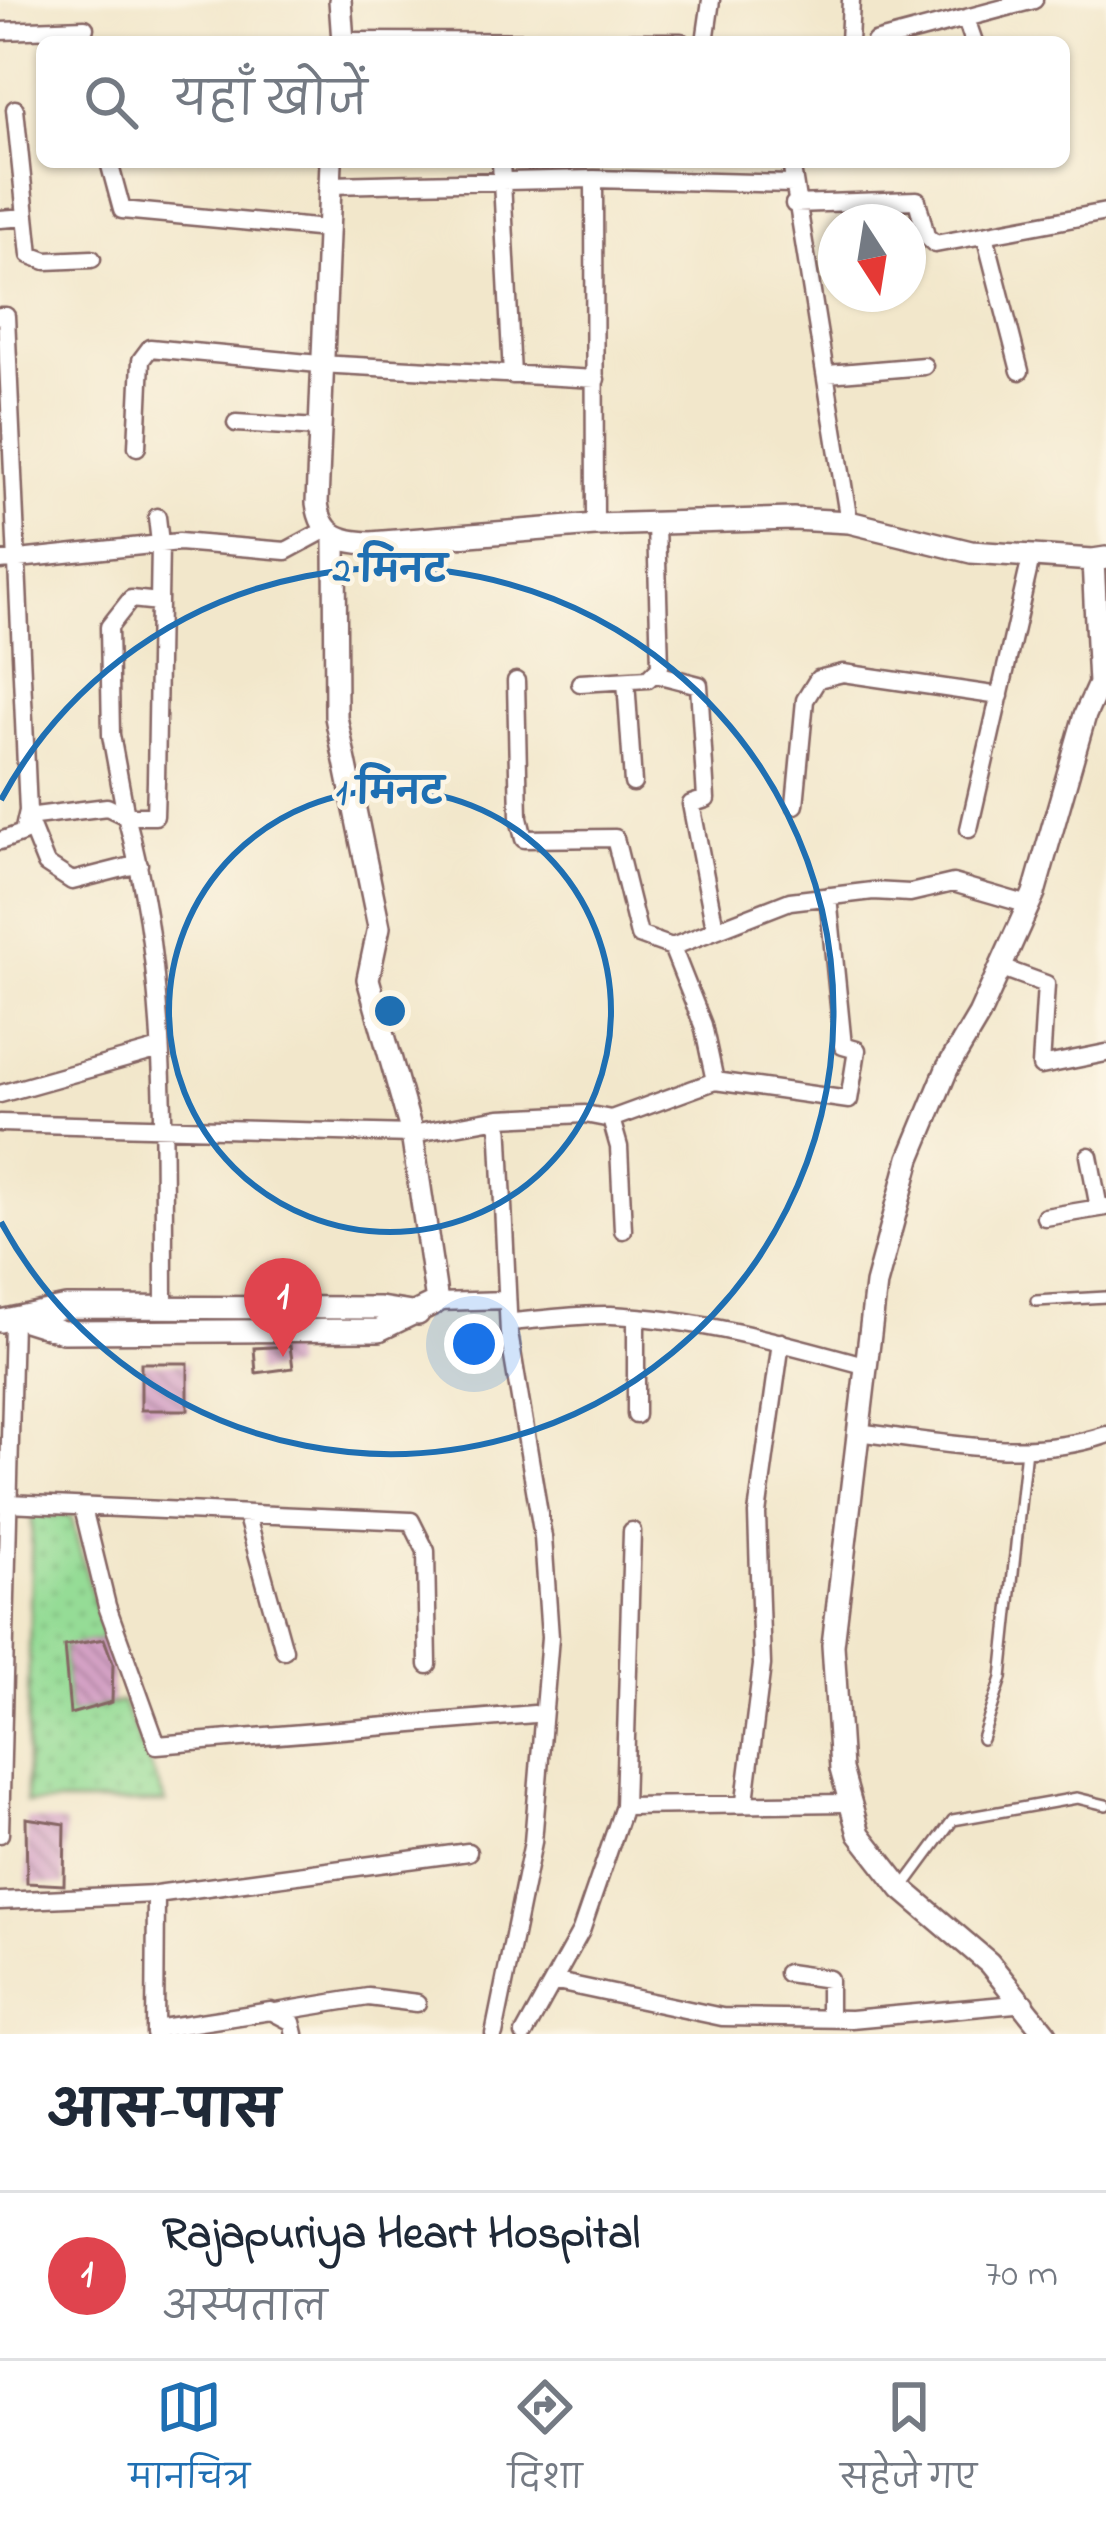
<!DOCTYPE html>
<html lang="hi">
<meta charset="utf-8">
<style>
body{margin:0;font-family:"Indie Flower","Playpen Sans Deva",sans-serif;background:#f2f2f3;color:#1f2937}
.compass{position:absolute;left:818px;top:204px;width:108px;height:108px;border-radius:50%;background:#fff;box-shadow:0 3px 9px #0004;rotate:168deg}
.you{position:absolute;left:474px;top:1344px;width:42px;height:42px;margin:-30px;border:9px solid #fff;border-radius:50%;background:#1a73e8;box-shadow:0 0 0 18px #1a73e833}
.badge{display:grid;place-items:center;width:78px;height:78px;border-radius:50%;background:#1f6fb2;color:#fff;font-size:39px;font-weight:700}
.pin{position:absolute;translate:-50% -99px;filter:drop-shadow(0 3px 6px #0008)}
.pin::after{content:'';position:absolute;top:63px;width:42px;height:36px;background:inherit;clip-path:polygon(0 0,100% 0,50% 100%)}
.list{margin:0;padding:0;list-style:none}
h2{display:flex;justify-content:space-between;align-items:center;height:156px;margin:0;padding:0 48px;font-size:51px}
h2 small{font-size:39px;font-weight:400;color:#747a83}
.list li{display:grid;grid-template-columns:78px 1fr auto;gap:36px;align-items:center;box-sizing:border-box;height:168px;padding:0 48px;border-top:3px solid #e0e1e3}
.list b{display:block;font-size:45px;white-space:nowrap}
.list p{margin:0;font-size:39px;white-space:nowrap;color:#747a83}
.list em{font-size:39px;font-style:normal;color:#747a83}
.icon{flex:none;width:66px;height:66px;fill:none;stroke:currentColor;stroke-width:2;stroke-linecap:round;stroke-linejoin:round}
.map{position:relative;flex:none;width:1106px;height:2034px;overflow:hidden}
.search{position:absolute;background:#fff;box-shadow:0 3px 9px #0004;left:36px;right:36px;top:36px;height:132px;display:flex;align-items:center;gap:30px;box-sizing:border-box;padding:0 42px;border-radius:18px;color:#747a83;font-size:45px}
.sheet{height:324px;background:#fff}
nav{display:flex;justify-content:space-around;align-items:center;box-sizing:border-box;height:168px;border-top:3px solid #e0e1e3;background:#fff;font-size:33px;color:#747a83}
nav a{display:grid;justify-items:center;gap:6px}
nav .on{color:#1f6fb2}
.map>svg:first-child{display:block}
.park{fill:url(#park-dots);stroke:#707e60;stroke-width:3}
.building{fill:url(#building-back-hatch)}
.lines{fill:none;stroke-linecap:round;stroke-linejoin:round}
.service-casing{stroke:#856563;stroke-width:14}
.minor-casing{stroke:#856563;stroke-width:21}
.tertiary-casing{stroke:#856563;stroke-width:26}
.service{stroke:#fff;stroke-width:9}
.minor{stroke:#fff;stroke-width:16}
.tertiary{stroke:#fff;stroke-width:21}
.ring{fill:none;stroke:#1f6fb2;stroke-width:6}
.centre{fill:#1f6fb2;stroke:#fcf5e5;stroke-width:6}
.ring-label{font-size:36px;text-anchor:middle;font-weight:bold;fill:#1f6fb2;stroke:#fcf5e5;stroke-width:9;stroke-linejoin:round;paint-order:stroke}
</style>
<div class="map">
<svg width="1106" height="2034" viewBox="0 0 1106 2034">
<defs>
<pattern id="park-dots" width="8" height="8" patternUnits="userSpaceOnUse" patternTransform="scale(3)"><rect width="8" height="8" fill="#95dc96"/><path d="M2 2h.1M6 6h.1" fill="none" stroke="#82bc81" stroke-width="1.8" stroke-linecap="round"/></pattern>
<pattern id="building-back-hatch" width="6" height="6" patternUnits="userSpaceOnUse" patternTransform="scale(3)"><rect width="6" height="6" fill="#d4a2c5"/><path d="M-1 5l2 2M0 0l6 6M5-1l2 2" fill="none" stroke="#ae83a0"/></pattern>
</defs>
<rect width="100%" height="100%" fill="#fcf5e5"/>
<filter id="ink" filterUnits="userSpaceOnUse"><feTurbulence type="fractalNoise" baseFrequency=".00833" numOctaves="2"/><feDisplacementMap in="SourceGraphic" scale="24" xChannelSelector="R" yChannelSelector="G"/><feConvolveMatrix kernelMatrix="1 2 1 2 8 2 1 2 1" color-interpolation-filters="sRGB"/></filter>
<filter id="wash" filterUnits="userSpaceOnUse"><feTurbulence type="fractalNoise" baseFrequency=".004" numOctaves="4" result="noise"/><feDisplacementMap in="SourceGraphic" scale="48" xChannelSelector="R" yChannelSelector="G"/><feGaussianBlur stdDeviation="2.7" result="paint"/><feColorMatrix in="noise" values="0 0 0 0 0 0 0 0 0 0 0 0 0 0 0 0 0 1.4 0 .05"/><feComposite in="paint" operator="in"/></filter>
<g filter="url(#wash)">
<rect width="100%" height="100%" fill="#f2e7cb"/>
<path class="park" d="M32,1515L71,1516L104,1639L64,1647L70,1713L122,1702L166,1803H26Z"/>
<g id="blocks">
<path class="building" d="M290,1346L293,1368L256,1373L254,1348Z
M141,1363H188V1410H141Z
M104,1639L113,1663L112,1702L70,1714L64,1646Z
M26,1818L65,1824L64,1885L27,1883Z"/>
</g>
</g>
<g filter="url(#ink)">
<use href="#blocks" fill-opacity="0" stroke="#856563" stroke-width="3"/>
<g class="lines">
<g class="service-casing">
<path id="service" d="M1036,1301L1106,1297
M982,1739L1002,1678L1026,1449
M902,1889L953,1820L1077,1798L1106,1805"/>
</g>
<g class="minor-casing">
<path id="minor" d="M966,19L974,42
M0,31L85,28
M343,41L681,42
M705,42L711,0
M849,42L851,0
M875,42L1034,0
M15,109L30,255L46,261L92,259
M109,162L122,210L326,229
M501,162L512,375
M791,162L849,522
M594,179L595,525
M330,185L594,179L793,184
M794,204L917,200L926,236L935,244L1106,212
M0,219L26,217
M985,235L1020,371
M0,316H6L28,811L23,833L0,841
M828,374L924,366
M236,423L318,428
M137,447L141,360L150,348L319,364L596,379
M157,517L160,543L156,781L155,816H126L111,735L109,627L131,599L159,602
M0,561L179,542L286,551L325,530
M656,674L699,685L706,799L691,804L715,928
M516,681L519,818L524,839L615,838L639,935L672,947
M626,681L633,783
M580,683L648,679L660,667L656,524
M795,805L805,700L818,679L843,673L1000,696
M969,829L1031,558
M139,864L72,881L46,864L27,817L107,807L126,816C170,975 163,1143 164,1306
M1002,968L1046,984L1041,1066L1106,1053
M715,1081L849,1100L857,1050L843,1046L828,896
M0,1094L160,1049
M499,1118L585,1114L611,1119L619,1147L623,1230
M611,1119L715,1081L703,1025L672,947L790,901L873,891L910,893L953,883L1029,905
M0,1123L412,1134L499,1118L509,1333L543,1537L550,1637L533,1842L494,2034
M1089,1156L1099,1208
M1045,1217L1106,1207
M437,1302L507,1300
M509,1322C542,1320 577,1314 611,1315C697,1319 781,1342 864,1365
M636,1415V1318
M857,1432C939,1442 1026,1462 1106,1435
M7,1503L411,1521L426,1551L428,1665
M83,1508L107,1606L157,1745L534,1714
M247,1517L284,1650
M745,1801L762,1665L757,1514L781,1342
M624,1806L632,1531
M0,1834L13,1321
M0,1901L156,1894L468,1852
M787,1973L829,1979V2019
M557,1982L722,2017L851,2019L1026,2003
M276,2012L368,1997L417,2003
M155,2029L271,2011L292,2022L295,2034
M155,2034L156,1894
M524,2034L581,1931L624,1806L847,1803"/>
</g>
<g class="tertiary-casing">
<path id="tertiary" d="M340,0L343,42
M331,162L317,503C321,536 340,542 371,543L595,525L793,519L849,522L971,552L1093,560
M25,1320L63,1332L379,1330L437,1302L412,1134L368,979L379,927L336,717L335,538
M0,1321L66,1307L380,1308L418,1314
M1046,2034L989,1963L902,1889L859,1834L841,1769L833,1645L876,1284L910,1158L947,1069L979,1015L1034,893L1085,715L1099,684L1093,560L1106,558"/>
</g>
<use href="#service" class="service"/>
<use href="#minor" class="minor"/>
<use href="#tertiary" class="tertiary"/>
</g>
</g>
<g class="ring">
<circle cx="390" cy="1011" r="221"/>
<path d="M1 800A443 443 0 1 1 1 1222"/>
</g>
<circle cx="390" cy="1011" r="18" class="centre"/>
<g class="ring-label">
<text x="390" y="581">2 मिनट</text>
<text x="390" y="803">1 मिनट</text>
</g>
</svg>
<svg class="compass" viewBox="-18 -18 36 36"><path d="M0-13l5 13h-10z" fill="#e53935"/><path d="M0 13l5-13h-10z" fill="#747a83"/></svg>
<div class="you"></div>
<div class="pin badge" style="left:283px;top:1357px;background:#e0444e">1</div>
<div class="search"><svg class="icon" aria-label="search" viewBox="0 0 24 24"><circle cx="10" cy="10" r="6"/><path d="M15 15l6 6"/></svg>यहाँ खोजें</div>
</div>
<section class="sheet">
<h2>आस-पास<small></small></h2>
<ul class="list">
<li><span class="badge" style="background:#e0444e">1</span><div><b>Rajapuriya Heart Hospital</b><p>अस्पताल</p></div><em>70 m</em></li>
</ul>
</section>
<nav>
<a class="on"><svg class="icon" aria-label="map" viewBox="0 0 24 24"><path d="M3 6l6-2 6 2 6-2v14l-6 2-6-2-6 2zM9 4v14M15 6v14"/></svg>मानचित्र</a>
<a><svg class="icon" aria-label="directions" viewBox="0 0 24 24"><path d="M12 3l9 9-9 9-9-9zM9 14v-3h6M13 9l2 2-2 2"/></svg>दिशा</a>
<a><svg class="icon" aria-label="saved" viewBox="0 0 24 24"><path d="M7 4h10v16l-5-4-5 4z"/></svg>सहेजे गए</a>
</nav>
